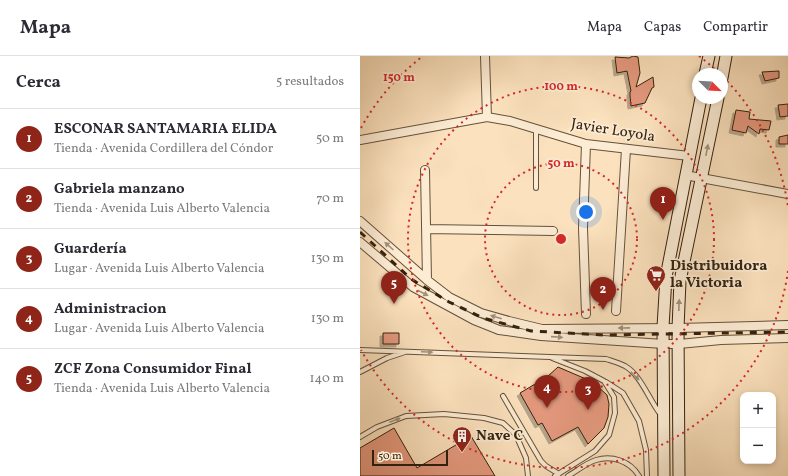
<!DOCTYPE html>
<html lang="es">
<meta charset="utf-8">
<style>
body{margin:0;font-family:Vollkorn,serif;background:#f2f2f3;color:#2b2b33}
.controls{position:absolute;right:12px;bottom:12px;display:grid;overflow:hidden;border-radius:8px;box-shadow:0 2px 6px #0003}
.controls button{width:36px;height:36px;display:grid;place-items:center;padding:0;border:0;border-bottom:1px solid #e1e1e2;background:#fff;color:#2b2b33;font:20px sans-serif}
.compass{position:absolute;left:332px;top:12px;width:36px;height:36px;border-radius:50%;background:#fff;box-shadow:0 2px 6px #0003;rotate:114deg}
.scale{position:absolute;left:12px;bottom:10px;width:76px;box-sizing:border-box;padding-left:4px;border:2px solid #35210f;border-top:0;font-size:11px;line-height:14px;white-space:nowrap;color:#35210f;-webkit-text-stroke:3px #fcecd4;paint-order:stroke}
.you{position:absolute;left:226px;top:156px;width:14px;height:14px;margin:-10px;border:3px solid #fff;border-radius:50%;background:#1a73e8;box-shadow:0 0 0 6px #1a73e833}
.badge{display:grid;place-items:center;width:26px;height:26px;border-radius:50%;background:#8f2418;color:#fff;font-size:13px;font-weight:700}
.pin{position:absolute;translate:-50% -33px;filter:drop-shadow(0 1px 2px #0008)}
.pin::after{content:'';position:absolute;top:21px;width:14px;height:12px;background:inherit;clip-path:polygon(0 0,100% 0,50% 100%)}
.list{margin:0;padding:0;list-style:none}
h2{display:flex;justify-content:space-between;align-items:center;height:52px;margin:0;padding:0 16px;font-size:17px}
h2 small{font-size:13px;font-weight:400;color:#7c7c81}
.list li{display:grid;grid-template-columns:26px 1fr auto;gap:12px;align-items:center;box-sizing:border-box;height:60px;padding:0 16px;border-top:1px solid #e1e1e2}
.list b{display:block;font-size:15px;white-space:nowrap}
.list p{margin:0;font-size:13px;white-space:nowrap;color:#7c7c81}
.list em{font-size:13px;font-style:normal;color:#7c7c81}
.map{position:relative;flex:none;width:428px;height:420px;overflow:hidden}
header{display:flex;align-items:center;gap:24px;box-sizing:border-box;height:56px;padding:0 20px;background:#fff;border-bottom:1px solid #e1e1e2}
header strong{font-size:19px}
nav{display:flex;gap:22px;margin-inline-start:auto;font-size:14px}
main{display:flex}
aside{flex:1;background:#fff}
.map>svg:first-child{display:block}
.building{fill:#e5997e;stroke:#35210f;filter:url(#shadow)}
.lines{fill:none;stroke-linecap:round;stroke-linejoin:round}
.lane-casing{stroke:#66513a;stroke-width:6}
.street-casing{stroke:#66513a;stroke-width:10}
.secondary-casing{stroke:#35210f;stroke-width:13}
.lane{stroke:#fcecd4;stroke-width:4}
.street{stroke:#fcecd4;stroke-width:8}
.secondary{stroke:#fcecd4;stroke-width:11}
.rail{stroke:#35210f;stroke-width:3;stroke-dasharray:7 7;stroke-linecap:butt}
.oneway{fill:#a2917b}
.ring{fill:none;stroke:#d62828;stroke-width:2;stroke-dasharray:2 4}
.labels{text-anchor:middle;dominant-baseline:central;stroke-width:3.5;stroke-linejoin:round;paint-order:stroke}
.street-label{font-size:15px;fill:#35210f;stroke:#fcecd4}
.poi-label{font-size:15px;font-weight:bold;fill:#35210f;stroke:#fcecd4;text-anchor:start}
.centre{fill:#d62828;stroke:#fcecd4;stroke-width:2}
.ring-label{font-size:12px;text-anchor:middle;font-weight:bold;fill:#d62828;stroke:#fcecd4;stroke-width:3.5;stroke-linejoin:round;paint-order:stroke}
</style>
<header>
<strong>Mapa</strong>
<nav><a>Mapa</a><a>Capas</a><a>Compartir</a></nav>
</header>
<main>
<aside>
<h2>Cerca<small>5 resultados</small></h2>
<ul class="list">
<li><span class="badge">1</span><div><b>ESCONAR SANTAMARIA ELIDA</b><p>Tienda · Avenida Cordillera del Cóndor</p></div><em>50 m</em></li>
<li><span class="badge">2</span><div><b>Gabriela manzano</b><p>Tienda · Avenida Luis Alberto Valencia</p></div><em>70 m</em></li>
<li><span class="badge">3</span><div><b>Guardería</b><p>Lugar · Avenida Luis Alberto Valencia</p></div><em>130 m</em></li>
<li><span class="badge">4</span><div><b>Administracion</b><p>Lugar · Avenida Luis Alberto Valencia</p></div><em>130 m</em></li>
<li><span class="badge">5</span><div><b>ZCF Zona Consumidor Final</b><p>Tienda · Avenida Luis Alberto Valencia</p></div><em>140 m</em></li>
</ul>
</aside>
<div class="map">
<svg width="428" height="420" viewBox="0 0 428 420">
<defs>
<filter id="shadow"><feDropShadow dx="-3" dy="3" stdDeviation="0" flood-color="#0004"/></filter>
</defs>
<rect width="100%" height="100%" fill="#fbe1bd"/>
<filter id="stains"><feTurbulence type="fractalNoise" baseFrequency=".005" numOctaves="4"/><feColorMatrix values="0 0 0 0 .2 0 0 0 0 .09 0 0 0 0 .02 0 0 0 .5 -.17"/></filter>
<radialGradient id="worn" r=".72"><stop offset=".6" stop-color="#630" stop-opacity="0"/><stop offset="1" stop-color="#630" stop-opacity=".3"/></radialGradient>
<path class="building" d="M273,0L278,1L280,17L276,31L293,21L294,31L292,32L285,47L271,50L270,40V36L271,35L267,15L257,17L255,1L269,2Z
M419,15V22L405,25L402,16Z
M428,48V60L420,61L418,49Z
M376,54L390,56L389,63L411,65L409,74L400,73L399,78L388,70L386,77L372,74Z
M428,79V88H419V81Z
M23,277H39V288H23Z
M198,311L233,326L247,339L249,348L248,361L244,372L228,388L218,371L192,385L182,367L178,369L160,337L187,321Z
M34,372L57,412L111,380L135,420H0V392Z"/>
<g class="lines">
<g class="lane-casing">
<path id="lane" d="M176,74V132
M0,294L246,303C252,305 259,307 265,310C281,319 289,344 301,359
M192,302L225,315L244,325L254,341L255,357L249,379L235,395L195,420
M0,316L27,302L45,296
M246,326L263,337L279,365L286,394L287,420
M143,340L181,405L186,410L199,418
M0,381L17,371L46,360L84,358L124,362L143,367L156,379L166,402L168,420
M208,420C217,415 226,407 236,404C252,399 270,405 279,420"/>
</g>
<g class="street-casing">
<path id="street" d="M125,0L127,61
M0,84L127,61L150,65L226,88L329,100
M65,114L67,224
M325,119L428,138
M0,165L67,224L89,241L121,257L149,265L182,273L318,272L428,269
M66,173L193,175
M0,186L53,231L114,264L139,274L181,280L304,288H319L361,284L428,282
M256,255L266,93
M226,258L223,172L226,88"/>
</g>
<g class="secondary-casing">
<path id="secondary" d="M345,18L349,0
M362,22L366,0
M304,420L303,271L306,221L341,42
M319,420L318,272L320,225L358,42"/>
</g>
<use href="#lane" class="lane"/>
<use href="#street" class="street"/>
<use href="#secondary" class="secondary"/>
<path class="rail" d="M0,176L51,223L89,246L123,262L171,275L244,279L428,276"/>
</g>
<defs><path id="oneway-solid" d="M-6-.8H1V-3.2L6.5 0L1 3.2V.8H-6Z"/></defs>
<g class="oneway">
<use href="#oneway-solid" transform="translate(347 94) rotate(-79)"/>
<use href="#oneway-solid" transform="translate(29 190) rotate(-138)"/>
<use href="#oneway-solid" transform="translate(63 237) rotate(28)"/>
<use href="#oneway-solid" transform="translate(319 249) rotate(-88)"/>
<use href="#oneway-solid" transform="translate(136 261) rotate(-164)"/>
<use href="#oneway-solid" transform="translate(264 272) rotate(179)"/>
<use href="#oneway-solid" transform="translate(197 281) rotate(4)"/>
<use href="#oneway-solid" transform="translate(67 296) rotate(2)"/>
<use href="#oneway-solid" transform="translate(275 320) rotate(45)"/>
<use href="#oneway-solid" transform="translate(35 364) rotate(-21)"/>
</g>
<g class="ring">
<circle cx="201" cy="183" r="76"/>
<circle cx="201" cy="183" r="153"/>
<path d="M428 215A229 229 0 0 1 1 294M1 72A229 229 0 0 1 63 0M339 0A229 229 0 0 1 359 17M363 21A229 229 0 0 1 428 151"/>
</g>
<defs>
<g id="supermarket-pin" transform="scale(1)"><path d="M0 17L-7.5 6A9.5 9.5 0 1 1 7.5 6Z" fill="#8f2418" stroke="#fcecd4"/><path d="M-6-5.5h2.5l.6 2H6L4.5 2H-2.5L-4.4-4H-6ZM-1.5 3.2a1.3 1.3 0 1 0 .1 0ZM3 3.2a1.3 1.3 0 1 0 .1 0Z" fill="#fff"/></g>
<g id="building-pin" transform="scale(1)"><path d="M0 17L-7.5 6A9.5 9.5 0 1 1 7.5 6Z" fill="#8f2418" stroke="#fcecd4"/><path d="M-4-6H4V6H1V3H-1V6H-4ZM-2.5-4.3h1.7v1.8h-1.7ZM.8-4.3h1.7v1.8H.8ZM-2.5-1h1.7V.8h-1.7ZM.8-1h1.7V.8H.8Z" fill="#fff"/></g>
</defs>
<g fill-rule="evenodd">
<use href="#supermarket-pin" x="296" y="219"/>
<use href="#building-pin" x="102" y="380"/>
</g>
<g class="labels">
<g class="street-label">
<text transform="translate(253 75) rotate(9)">Javier Loyola</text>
</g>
<g class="poi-label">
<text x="310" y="210">Distribuidora<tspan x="310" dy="17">la Victoria</tspan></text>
<text x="116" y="380">Nave C</text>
</g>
</g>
<circle cx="201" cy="183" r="6" class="centre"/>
<g class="ring-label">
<text x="39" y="25">150 m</text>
<text x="201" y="34">100 m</text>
<text x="201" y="111">50 m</text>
</g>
<rect width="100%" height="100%" filter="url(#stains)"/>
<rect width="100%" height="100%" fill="url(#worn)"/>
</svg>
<div class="controls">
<button>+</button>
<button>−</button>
</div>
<svg class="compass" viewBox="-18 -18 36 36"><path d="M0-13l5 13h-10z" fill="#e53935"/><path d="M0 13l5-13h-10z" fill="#7c7c81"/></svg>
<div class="scale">50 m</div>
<div class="you"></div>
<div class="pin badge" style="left:303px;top:164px">1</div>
<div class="pin badge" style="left:243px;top:254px">2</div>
<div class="pin badge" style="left:228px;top:354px">3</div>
<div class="pin badge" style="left:187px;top:352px">4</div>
<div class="pin badge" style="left:34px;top:248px">5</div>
</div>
</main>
